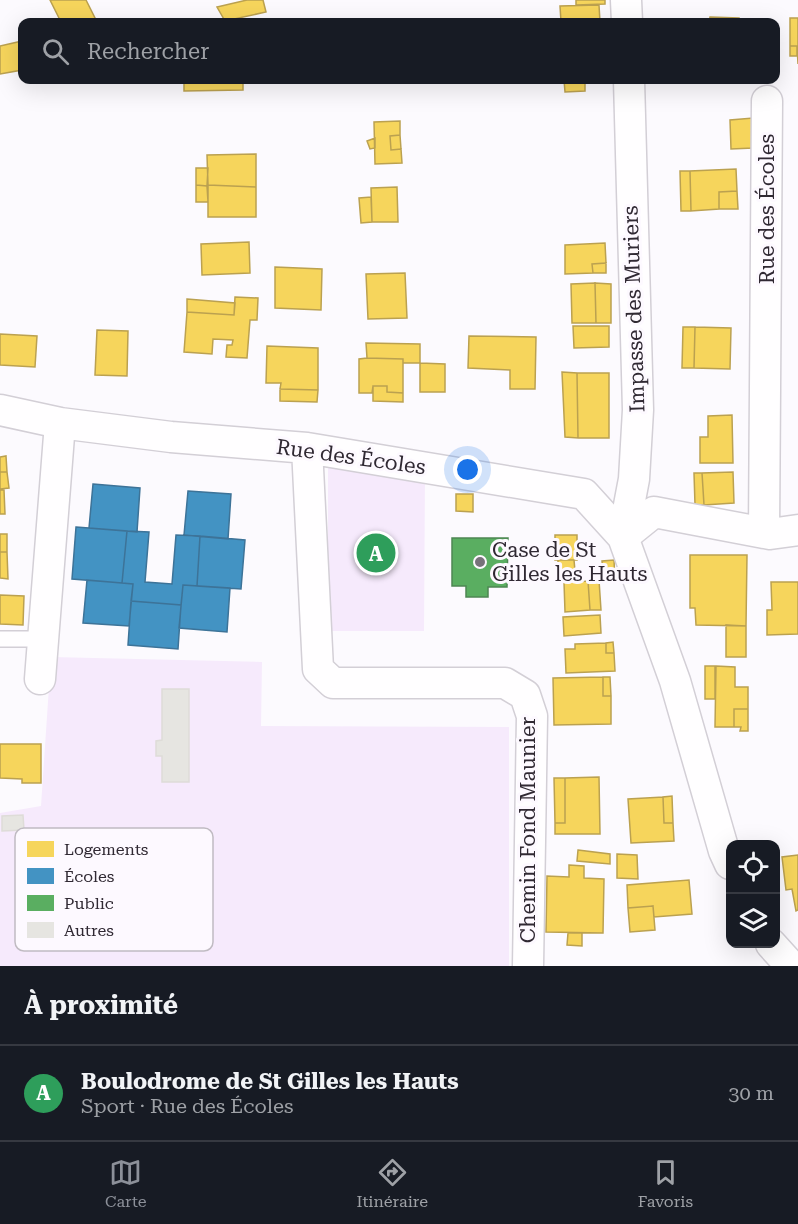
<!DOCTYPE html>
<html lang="fr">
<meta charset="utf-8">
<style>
body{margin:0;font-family:"Roboto Serif",serif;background:#242831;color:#f1f3f6}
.controls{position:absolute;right:18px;bottom:18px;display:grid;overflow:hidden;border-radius:12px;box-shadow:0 6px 24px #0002}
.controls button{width:54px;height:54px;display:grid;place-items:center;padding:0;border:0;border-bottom:2px solid #363941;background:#171b24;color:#f1f3f6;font:30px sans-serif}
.you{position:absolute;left:468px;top:470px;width:21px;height:21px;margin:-15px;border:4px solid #fff;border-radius:50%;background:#1a73e8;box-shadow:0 0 0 9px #1a73e833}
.badge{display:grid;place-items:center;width:39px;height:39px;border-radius:50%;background:#8c9099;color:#fff;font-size:20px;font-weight:700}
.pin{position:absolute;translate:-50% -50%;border:3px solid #fff;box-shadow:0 2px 6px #0006}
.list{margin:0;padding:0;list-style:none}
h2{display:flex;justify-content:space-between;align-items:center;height:78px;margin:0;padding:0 24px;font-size:26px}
h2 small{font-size:20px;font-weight:400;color:#9ea1a6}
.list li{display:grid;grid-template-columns:39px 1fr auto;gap:18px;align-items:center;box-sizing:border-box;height:96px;padding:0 24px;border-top:2px solid #363941}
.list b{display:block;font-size:22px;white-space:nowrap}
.list p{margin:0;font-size:20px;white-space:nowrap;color:#9ea1a6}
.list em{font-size:20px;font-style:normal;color:#9ea1a6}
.icon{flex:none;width:33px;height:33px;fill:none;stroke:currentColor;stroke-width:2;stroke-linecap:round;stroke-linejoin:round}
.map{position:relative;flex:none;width:798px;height:966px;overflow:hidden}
.search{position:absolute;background:#171b24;box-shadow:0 6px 24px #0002;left:18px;right:18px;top:18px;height:66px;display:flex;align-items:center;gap:15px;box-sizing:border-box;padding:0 21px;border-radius:12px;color:#9ea1a6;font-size:22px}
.sheet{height:174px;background:#171b24}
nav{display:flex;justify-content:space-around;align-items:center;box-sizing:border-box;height:84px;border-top:2px solid #363941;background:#171b24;font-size:16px;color:#9ea1a6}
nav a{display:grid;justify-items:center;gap:3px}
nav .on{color:#8c9099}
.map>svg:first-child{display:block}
.green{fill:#f6eafc}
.homes{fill:#f6d55c;stroke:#bba150;stroke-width:1.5}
.schools{fill:#4393c3;stroke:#3d7398;stroke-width:1.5}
.public{fill:#5aae61;stroke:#4d8653;stroke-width:1.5}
.building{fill:#e6e5e1;stroke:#dedcd8;stroke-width:1.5}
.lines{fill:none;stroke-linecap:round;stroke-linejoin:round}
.lane-casing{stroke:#d3cfd6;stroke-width:18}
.street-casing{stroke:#d3cfd6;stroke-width:33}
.lane{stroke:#fffeff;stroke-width:15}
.street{stroke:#fffeff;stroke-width:30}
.poi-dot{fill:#77727a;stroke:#fdf9ff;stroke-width:2}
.labels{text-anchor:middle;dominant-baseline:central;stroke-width:6;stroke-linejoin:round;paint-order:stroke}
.street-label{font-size:21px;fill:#302933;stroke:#fdf9ff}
.poi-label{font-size:21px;fill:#302933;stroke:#fdf9ff;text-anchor:start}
.key{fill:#fdf9ff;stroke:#c0bbc2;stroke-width:1.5}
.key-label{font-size:16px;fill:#302933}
</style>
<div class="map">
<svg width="798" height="966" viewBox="0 0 798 966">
<rect width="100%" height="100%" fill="#fcfafe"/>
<path class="green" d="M328,466L425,474L424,631H328Z
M51,657L262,662L261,726L509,727V966H0V813L41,806Z"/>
<path class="homes" d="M50,0H86L95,18L87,22H61Z
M247,0H263L266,12L225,21L217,7Z
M576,0H605V4L576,5Z
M599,5L600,22H561L560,6Z
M710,17L739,18V22H709Z
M790,18H798V64L797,46H790Z
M22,41V70L0,74V46Z
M790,46H797V56H790Z
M184,80H243V90L184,91Z
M564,80H585V91L565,92Z
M753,118V148L731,149L730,120Z
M400,121V135L390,136L391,150L401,149L402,163L375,164L374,122Z
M400,135L401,149L391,150L390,136Z
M375,138V148L370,149L367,141Z
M256,154V187L208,185L207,155Z
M196,168H208L207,186L196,185Z
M736,169L737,191L719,192V209L691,211L690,171Z
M680,171H690L691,211H681Z
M196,185L207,186L208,202H196Z
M208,185L256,187V217H208Z
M397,187L398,222H372L371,188Z
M737,191L738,209H719V192Z
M371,197L372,222L361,223L359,198Z
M249,242L250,273L202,275L201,244Z
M605,243L606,263L592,264L593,273L565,274V245Z
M606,263V273H593L592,264Z
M275,267L322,269L321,310L275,308Z
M405,273L407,318L368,319L366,274Z
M595,283L596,323H572L571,284Z
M595,283L611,284V323H596Z
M235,297L258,298L257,320H250L247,358L226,357L227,345H232L233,340L213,339L212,354L184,352L187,312L234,315Z
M187,299L235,303L234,315L187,312Z
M573,326H609V347L574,348Z
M683,327H695L694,368H682Z
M695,327L731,328L730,369L694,368Z
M97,330L128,331L127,376L95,375Z
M0,334L37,336L35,367L0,365Z
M469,336L536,337L535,389H510V370L468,368Z
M366,343L420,344V363H403V359L367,358Z
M267,346L318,348V390L280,389L281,383H266Z
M367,358L403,359V393L387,392V386H373L372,393H359V359Z
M420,363L445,364V392H420Z
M562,372L577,373L578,438L565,437Z
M577,373H609V438H578Z
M373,386H387V392L403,393V402L373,401Z
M280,389L318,390L317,402L280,401Z
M732,415L733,463H700V437H708V416Z
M6,456L7,472H0V457Z
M0,472H7L9,488L0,489Z
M733,472L734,503L704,505L702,473Z
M694,473H702L704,505H695Z
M0,490H4L5,514H0Z
M456,494H473V512L456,511Z
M0,534H7V552H0Z
M555,535H577V560H555Z
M0,552H7L8,579L0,578Z
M690,555H747L746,626L696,625L695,608H690Z
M558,560H574L575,571L558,570Z
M614,560L615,581L604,582L602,561Z
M599,580L601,610H590L588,581Z
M588,581L590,610L565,612L564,582Z
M771,582H798V634L767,635V610H772Z
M0,595L24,596L23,625L0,624Z
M600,615L601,633L564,636L563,617Z
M726,625L746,626V657H726Z
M613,642L614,653H606V643Z
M606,643V653H614L615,671L566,673L565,649H575V644Z
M705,666H715V699H705Z
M716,666L735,667V687H748V709H734V727H715Z
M603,677H610L611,696H603Z
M603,677V696H611V724L554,725L553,678Z
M734,709H748V731H740L741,727H734Z
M0,744H41V783H22V779L0,778Z
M599,777L600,834H555V823H565V778Z
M554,778H565V823H555Z
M672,796L673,823H664L663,797Z
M663,797L664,823H673L674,841L631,843L628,799Z
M578,850L610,854V864L577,861Z
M617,854L637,855L638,879L617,878Z
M798,855V910L796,911L792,889L786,890L782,857Z
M569,865L584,866V878L604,879L603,933L546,932L547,876L569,877Z
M689,880L692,914L654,917L653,906L628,908L627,885Z
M653,906L655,930L630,932L628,908Z
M568,933H582V946L567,945Z"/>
<path class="schools" d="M93,484L140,488L137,532L89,528Z
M188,491L231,494L228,539L184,535Z
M76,527L127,531L122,583L72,579Z
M127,531L149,532L145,582L172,584L176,535L200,536L197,586L183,585L181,605L131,601L133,584L122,583Z
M200,536L245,540L241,589L197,586Z
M87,580L133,584L129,626L83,623Z
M183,585L230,588L227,632L179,628Z
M131,601L181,605L178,649L128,645Z"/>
<path class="public" d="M452,538H508L507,587H488V597H466V586H452Z"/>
<path class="building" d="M162,689H189V782H162V756H156V741L162,740Z
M23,815L24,830L2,831V816Z"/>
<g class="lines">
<g class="lane-casing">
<path id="lane" d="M0,639H44"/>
</g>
<g class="street-casing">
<path id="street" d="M626,0L627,22
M0,410L60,423L171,437L307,448L584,494L623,537L675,681L724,851L730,864
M307,448L318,669L333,683H505L525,695L532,716L528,966
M764,533L767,101
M623,537L634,479L638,410L629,80
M623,537L654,512L770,534L798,530
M40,679L60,423
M771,944L791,966"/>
</g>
<use href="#lane" class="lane"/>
<use href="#street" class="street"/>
</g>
<circle class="poi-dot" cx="480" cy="562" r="6"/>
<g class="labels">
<g class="street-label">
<text transform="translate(767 209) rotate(-90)">Rue des Écoles</text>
<text transform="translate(634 309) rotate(-92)">Impasse des Muriers</text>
<text transform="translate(351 457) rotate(8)">Rue des Écoles</text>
<text transform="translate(528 830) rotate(-90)">Chemin Fond Maunier</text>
</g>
<g class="poi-label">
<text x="492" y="550">Case de St<tspan x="492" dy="24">Gilles les Hauts</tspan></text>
</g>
</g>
<rect x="15" y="828" width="198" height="123" rx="9" class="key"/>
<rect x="27" y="841" width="27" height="16" fill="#f6d55c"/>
<rect x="27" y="868" width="27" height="16" fill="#4393c3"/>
<rect x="27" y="895" width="27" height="16" fill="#5aae61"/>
<rect x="27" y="922" width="27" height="16" fill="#e6e5e1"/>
<g class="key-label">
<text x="64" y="855">Logements</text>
<text x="64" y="882">Écoles</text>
<text x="64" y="909">Public</text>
<text x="64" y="936">Autres</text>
</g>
</svg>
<div class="controls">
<button><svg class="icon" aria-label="locate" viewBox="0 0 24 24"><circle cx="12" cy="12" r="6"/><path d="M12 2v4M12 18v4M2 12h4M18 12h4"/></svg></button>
<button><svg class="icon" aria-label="layers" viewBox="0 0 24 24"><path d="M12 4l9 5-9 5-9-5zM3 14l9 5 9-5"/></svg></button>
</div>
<div class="you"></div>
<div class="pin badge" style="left:376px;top:553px;background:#2e9e5b">A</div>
<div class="search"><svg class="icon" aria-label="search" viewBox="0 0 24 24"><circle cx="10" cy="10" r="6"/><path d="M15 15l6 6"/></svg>Rechercher</div>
</div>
<section class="sheet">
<h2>À proximité<small></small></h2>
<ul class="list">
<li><span class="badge" style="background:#2e9e5b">A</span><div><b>Boulodrome de St Gilles les Hauts</b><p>Sport · Rue des Écoles</p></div><em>30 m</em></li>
</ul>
</section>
<nav>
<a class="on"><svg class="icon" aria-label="map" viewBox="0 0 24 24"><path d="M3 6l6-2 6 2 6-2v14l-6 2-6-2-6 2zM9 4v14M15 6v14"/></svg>Carte</a>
<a><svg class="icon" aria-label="directions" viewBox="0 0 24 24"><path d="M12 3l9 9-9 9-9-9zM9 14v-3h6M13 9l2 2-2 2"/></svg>Itinéraire</a>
<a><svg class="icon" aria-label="saved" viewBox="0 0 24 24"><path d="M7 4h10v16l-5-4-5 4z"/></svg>Favoris</a>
</nav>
